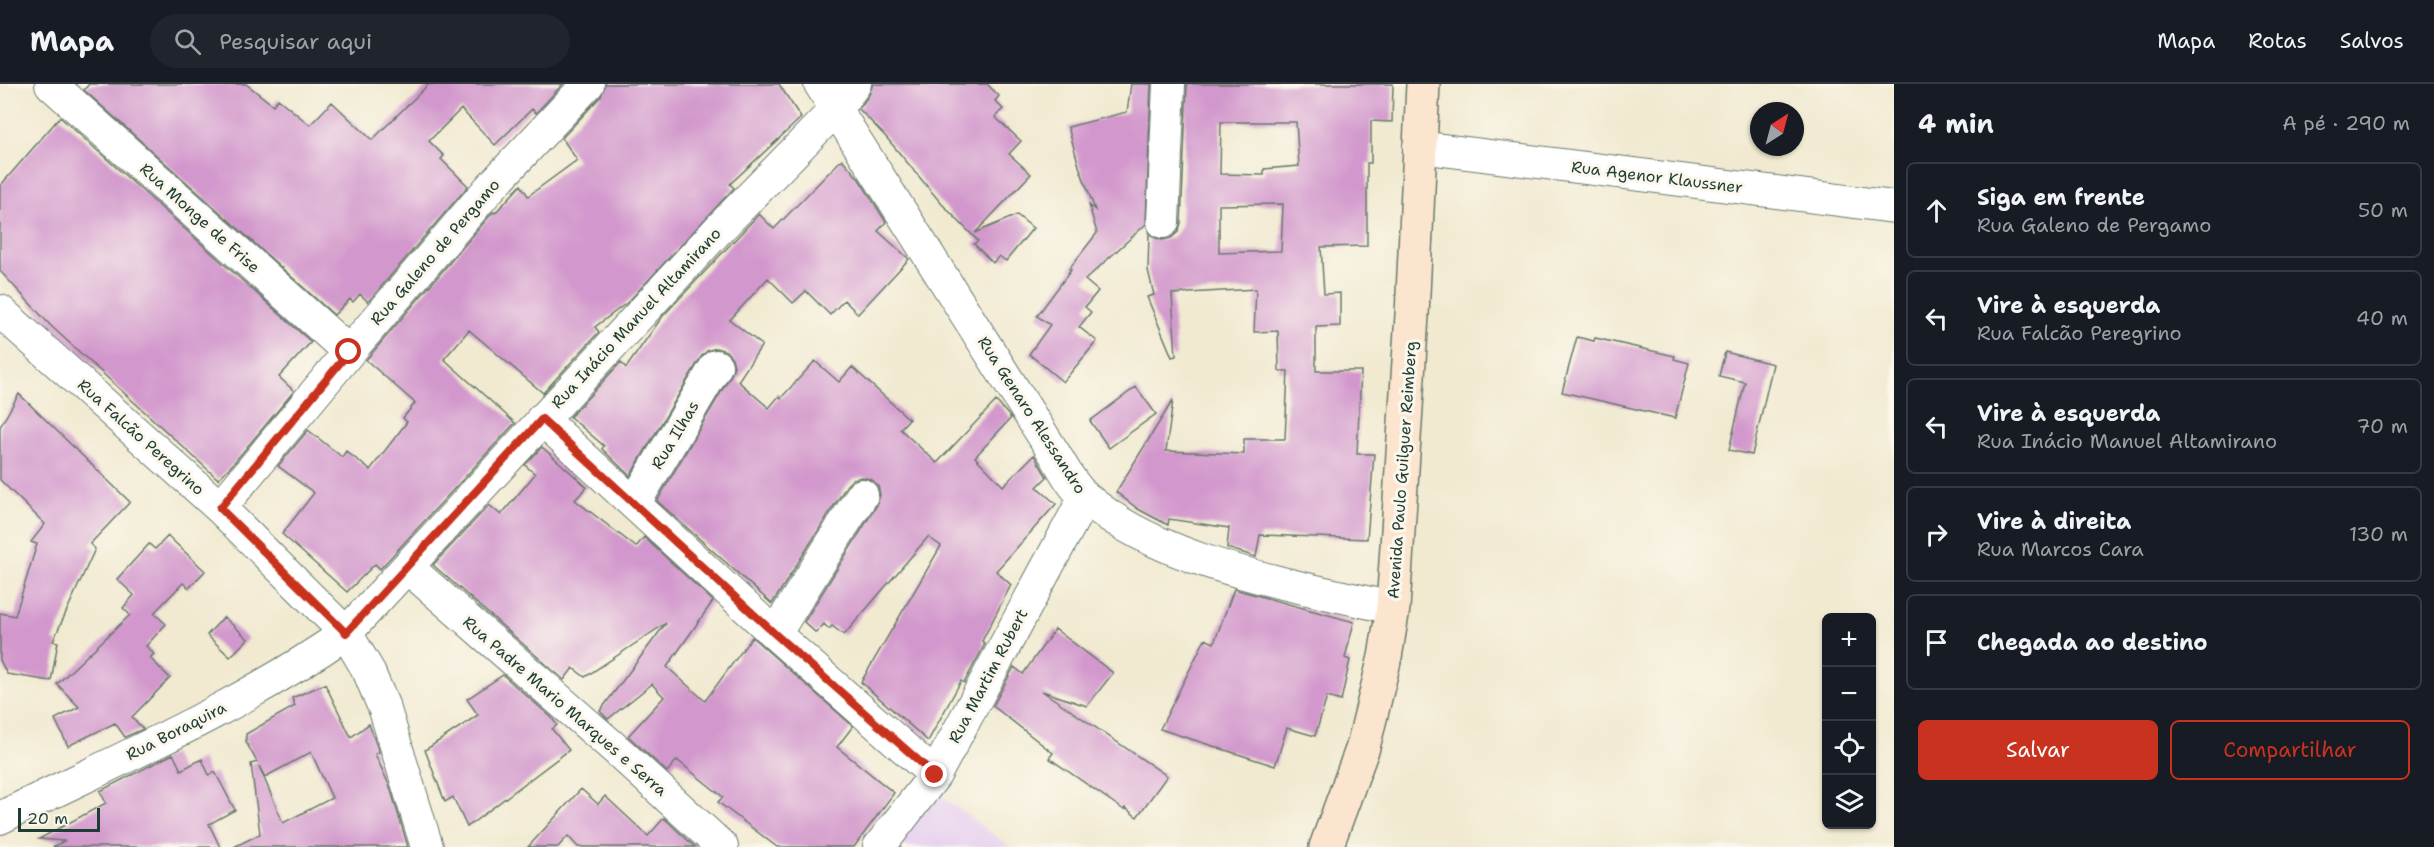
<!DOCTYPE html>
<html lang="pt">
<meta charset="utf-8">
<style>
body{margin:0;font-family:"Shantell Sans",sans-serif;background:#20242c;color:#f1f3f6}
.controls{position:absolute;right:18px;bottom:18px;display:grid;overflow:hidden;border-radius:9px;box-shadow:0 2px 4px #0004}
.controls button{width:54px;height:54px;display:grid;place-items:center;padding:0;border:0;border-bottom:2px solid #363941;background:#171b24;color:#f1f3f6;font:30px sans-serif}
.compass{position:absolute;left:1750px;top:18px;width:54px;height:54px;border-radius:50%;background:#171b24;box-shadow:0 2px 4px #0004;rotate:36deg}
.scale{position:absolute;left:18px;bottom:15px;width:82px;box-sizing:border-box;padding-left:6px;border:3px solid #1f3d34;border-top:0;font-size:16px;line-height:21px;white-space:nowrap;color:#1f3d34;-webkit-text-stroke:4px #fbf7ec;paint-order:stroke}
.stop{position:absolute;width:18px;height:18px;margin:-14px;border:4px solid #c8321e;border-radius:50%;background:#fff}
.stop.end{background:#c8321e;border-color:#fff;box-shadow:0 2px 6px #0008}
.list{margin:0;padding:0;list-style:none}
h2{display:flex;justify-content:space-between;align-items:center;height:78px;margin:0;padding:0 24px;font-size:26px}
h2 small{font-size:20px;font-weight:400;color:#9ea1a6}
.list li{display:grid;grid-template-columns:39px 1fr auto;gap:18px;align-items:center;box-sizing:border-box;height:96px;margin:0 12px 12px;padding:0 12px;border:2px solid #363941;border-radius:9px}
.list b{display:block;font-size:22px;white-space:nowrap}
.list p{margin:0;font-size:20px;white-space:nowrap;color:#9ea1a6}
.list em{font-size:20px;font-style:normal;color:#9ea1a6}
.actions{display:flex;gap:12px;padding:18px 24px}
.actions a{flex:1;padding:14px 0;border:2px solid #c8321e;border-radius:9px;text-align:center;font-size:21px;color:#c8321e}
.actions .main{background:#c8321e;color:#fff}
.icon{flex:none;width:33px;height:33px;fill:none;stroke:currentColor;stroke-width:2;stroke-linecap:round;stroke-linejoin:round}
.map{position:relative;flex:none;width:1894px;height:763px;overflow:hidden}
header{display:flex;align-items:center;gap:36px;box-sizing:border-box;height:84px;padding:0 30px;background:#171b24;border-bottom:2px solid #363941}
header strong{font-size:28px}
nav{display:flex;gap:33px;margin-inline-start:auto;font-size:21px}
.search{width:420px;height:54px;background:#20242c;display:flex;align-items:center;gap:15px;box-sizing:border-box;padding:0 21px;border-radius:33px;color:#9ea1a6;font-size:22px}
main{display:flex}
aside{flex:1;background:#171b24}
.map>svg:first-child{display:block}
.built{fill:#e7d2ef}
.building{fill:#d297cc;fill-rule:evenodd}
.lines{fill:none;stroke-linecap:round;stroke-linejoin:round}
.street-casing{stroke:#687a6b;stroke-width:34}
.secondary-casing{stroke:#687a6b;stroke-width:36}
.street{stroke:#fff;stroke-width:32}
.secondary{stroke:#fce5cf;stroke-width:33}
.route{stroke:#c8321e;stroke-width:8}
.labels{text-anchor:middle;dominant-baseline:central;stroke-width:6;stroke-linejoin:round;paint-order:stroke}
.street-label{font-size:16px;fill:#1f3d34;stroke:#fbf7ec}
</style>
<header>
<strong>Mapa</strong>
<div class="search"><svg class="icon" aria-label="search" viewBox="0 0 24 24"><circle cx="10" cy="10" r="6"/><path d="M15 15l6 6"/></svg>Pesquisar aqui</div>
<nav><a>Mapa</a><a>Rotas</a><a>Salvos</a></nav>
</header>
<main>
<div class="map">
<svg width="1894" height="763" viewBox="0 0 1894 763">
<rect width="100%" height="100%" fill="#fbf7ec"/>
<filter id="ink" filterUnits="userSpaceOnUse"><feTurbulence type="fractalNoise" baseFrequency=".0167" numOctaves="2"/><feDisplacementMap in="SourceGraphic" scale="12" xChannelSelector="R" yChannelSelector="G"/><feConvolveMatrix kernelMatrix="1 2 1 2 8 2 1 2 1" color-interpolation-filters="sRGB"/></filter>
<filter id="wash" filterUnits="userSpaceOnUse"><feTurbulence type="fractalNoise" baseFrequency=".008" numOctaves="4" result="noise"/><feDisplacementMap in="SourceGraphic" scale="24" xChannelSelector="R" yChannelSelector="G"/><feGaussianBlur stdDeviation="1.35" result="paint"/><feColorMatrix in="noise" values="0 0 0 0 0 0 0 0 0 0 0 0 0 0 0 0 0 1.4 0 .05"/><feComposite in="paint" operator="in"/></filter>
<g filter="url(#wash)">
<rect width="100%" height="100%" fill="#f1ead1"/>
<path class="built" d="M936,708L1010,763H895Z"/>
<g id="blocks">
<path class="building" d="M89,0H246L273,21L278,15L310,41L332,18L372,56L429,0H563L536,29L532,25L495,61L461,25L429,57L444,72L441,75L468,102L368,218L360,210L353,218L350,215L334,231L84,6Z
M605,0H779L801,34L730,100L734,104L628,218L595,243L599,248L543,309L469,246L444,275L515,339L380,485L375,480L347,508L282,450L314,409L278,382L308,346L342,373L346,367L370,386L407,338L403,334L415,319L366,276L493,128L495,129L521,101L528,112L577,76L562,54L601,12Z
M873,0H987L999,12L995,17L1003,25L995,33L1021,57L1009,70L1031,90L975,149L1017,131L1033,144L1006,177L999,172L993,179L974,160L978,157L941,119L886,53L859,25L869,11Z
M1131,0H1151L1146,140L1085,196L1098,207L1085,223L1091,228L1079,243L1097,257L1063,298L1029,270L1050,241L1037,232L1071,186L1069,185L1097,149L1089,121L1095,126L1079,82L1068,43L1127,28Z
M1187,0H1393L1392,38L1371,37V79H1367V162L1321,163L1324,210L1340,209V242L1316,243V287H1361L1357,370H1374L1367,455L1260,451L1256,473L1227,464L1229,444L1169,435L1168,441L1138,425L1116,408L1173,316L1166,367L1244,370V355H1285L1288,287H1279L1278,247L1254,248L1256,205L1172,210L1176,272L1172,273L1147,213L1154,211L1148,186L1149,149L1154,153L1162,156L1171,154L1178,148L1181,139ZM1221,38H1296L1299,82L1264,85V91L1220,90ZM1283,120L1281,167L1219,169V121Z
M60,33L311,258L279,293L294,307L232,381L218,395L51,242L0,187V102Z
M842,75L859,95L886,138L878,147L909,175L858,230L844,216L830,231L806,207L793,219L768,194L730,236L762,261L738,297L769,324L779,312L781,314L815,277L839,298L852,283L909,335L900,345L937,379L996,317L1011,334L975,373L1003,402L1034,371L1047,393L1037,403L1056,420L996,487L1011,501L982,557L985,560L964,599L961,597L928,657L861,598L941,462L928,453L844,551L832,542L829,545L824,540L816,549L804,538L877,421L880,411L878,402L872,396L862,393L853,395L847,401L772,520L657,417L731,291L734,282L732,274L726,267L716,264L707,267L701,273L630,392L602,365L604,362L570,333L621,278L626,284L662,233L759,130L774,145Z
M1577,253L1594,257L1595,254L1675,272L1674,275L1689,279L1675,334L1562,308Z
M1725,268L1773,280L1752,371L1729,366L1745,298L1719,292Z
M1136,303L1156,330L1109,364L1090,337Z
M19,310L130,418L90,460L95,465L53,557L58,558L51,597L7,590L0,576V529L15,532L37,460L31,458L45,440L0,396V343Z
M542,363L587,403L575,416L636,463L644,453L713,517L667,583L705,617L752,553L853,642L837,663L894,709L854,763H777L718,718L723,713L677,676L667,688L628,652L664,613L652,600L608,635L600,627L666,539L585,593L573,584L564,596L433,481L489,421L501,431L535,390L525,381Z
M168,452L205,487L189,504L183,499L154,529L166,540L146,562L154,570L150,574L170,594L132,633L143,645L125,653L115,639L68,662L55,635L79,623L57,600L130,531L123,524L134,511L117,495L149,460L155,465Z
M1234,505L1354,538L1345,574L1350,576L1341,617L1327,613L1315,652L1287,644L1275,682L1160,645L1205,555L1214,559Z
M224,533L248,555L230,573L207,551Z
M1055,545L1113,589L1087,622L1042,607L1167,692L1137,733L1125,724L1124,726L1049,674L1053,669L993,622L1014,583L1023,590Z
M503,591L551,633L557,641L552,645L569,666L467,743L453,713L445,718L425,666L478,631L467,615Z
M325,600L351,653L369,640L379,668L375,670L390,703L408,763H234L260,750L251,680L257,678L246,658V650L295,622L292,614ZM311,668L332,714L283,739L259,682L265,693Z
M173,670L181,686L202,675L209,691L215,688L235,726L209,740L220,763H53L64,757L39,755L106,719L100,707Z
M581,705L598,720L605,712L648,752L664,734L695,763H578L568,752L558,763H528Z"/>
</g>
</g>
<g filter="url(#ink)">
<use href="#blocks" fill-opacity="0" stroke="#687a6b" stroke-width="1.5"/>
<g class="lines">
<g class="street-casing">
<path id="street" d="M51,0L349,268
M820,0L1054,369C1063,384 1072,402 1086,414C1162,480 1297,502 1393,524
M1419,63L1894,123
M1163,138L1169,0
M0,227L220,424L346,549L368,586L385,626L427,763
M542,335L775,550L935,691
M634,420L716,282
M220,424L349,268L489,105L588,0
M407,483L620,669L722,763
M775,550L862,411
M0,734C117,676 239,624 346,549L718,146L837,24L855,0
M879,763L935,691L1085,413"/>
</g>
<g class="secondary-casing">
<path id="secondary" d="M1326,763L1363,663L1385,573L1393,524L1412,231L1423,0"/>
</g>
<use href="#street" class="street"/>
<use href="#secondary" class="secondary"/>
</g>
</g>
<g class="lines" filter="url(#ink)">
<path class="route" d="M349,268L220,424L346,549L542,335L775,550L935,691"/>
</g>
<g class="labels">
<g class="street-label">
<text transform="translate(1657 93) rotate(7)">Rua Agenor Klaussner</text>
<text transform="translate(200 134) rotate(42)">Rua Monge de Frise</text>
<text transform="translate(435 168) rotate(-49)">Rua Galeno de Pergamo</text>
<text transform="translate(636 234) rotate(-47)">Rua Inácio Manuel Altamirano</text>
<text transform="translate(1032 331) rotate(57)">Rua Genaro Alessandro</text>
<text transform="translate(675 351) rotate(-59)">Rua Ilhas</text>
<text transform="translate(141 353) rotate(42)">Rua Falcão Peregrino</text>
<text transform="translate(1402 386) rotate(-86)">Avenida Paulo Guilguer Reimberg</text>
<text transform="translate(988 592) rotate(-62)">Rua Martim Rubert</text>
<text transform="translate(565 622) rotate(41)">Rua Padre Mario Marques e Serra</text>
<text transform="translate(176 647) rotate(-27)">Rua Boraquira</text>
</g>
</g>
</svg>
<div class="controls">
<button>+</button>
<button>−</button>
<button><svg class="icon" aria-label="locate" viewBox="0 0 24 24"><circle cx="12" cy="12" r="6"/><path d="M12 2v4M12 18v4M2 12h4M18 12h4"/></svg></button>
<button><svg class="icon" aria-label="layers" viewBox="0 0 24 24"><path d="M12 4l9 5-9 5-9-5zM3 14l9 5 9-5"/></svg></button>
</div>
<svg class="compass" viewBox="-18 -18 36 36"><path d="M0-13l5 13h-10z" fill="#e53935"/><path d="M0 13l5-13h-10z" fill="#9ea1a6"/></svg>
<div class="scale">20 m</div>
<div class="stop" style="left:349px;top:268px"></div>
<div class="stop end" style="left:935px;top:691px"></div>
</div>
<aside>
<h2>4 min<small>A pé · 290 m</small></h2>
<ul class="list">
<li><svg class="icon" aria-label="ahead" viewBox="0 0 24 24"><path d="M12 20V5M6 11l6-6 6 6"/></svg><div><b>Siga em frente</b><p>Rua Galeno de Pergamo</p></div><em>50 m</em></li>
<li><svg class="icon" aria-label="left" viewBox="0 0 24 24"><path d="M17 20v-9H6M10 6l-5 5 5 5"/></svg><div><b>Vire à esquerda</b><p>Rua Falcão Peregrino</p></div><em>40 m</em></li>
<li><svg class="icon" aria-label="left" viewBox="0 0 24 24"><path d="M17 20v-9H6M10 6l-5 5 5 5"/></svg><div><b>Vire à esquerda</b><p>Rua Inácio Manuel Altamirano</p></div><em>70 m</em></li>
<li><svg class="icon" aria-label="right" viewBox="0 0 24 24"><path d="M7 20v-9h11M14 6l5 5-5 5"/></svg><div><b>Vire à direita</b><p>Rua Marcos Cara</p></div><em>130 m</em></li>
<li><svg class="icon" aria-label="arrive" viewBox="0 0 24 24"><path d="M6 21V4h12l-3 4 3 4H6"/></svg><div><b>Chegada ao destino</b></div></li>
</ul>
<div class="actions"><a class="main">Salvar</a><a>Compartilhar</a></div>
</aside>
</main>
